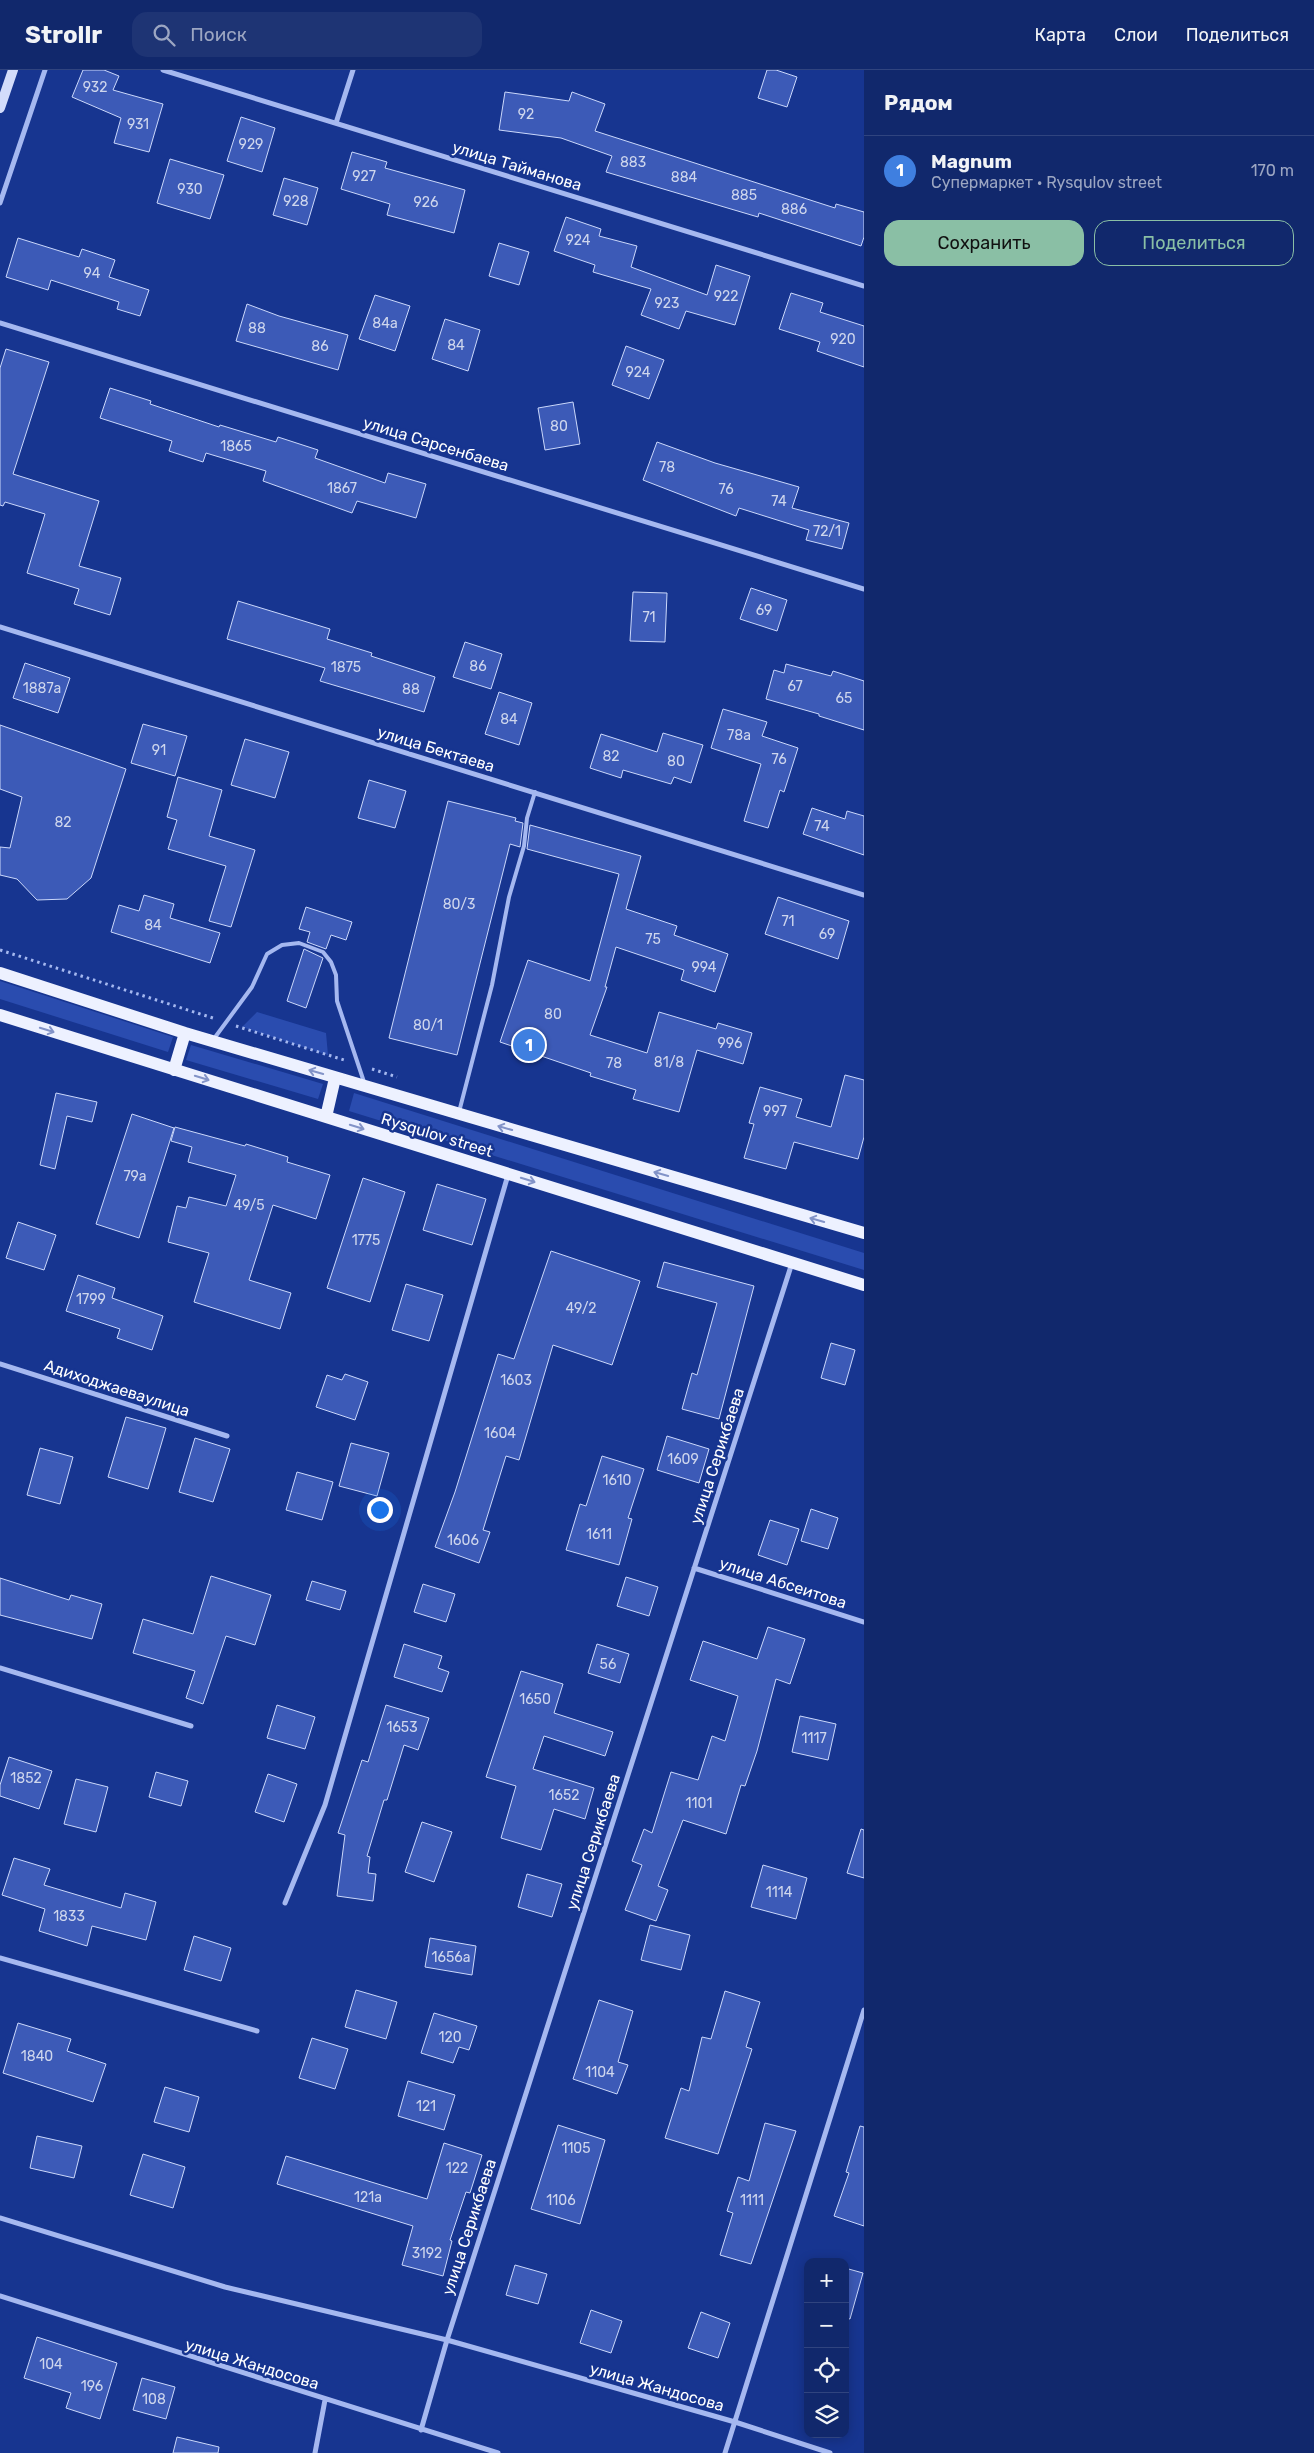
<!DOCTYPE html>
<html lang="ru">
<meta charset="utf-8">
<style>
body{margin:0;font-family:Rubik,sans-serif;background:#1e3474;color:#f1f3f6}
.controls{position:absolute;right:15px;bottom:15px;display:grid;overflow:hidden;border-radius:10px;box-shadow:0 2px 12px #0003}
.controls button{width:45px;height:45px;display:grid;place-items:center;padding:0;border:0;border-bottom:1px solid #30447f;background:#11286c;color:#f1f3f6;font:25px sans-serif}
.you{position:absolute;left:379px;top:1439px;width:18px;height:18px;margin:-12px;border:4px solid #fff;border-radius:50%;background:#1a73e8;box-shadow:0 0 0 8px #1a73e833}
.badge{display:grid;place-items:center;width:32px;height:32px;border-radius:50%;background:#8abfa5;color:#fff;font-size:16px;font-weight:700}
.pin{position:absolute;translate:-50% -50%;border:2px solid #fff;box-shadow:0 1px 5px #0006}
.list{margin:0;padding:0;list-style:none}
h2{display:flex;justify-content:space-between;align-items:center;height:65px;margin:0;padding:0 20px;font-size:21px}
h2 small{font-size:16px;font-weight:400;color:#9ca6c2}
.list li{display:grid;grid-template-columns:32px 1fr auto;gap:15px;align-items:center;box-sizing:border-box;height:70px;padding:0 20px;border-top:1px solid #30447f}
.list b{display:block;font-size:19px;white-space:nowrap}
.list p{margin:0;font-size:16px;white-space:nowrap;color:#9ca6c2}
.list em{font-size:16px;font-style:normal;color:#9ca6c2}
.actions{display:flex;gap:10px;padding:15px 20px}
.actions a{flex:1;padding:11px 0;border:1px solid #8abfa5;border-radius:15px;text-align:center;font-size:18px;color:#8abfa5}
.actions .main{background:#8abfa5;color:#111}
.icon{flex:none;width:28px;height:28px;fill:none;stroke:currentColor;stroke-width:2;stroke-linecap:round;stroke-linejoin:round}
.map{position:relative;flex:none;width:864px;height:2383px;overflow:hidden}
header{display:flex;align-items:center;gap:30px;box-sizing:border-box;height:70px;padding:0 25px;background:#11286c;border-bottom:1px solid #30447f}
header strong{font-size:24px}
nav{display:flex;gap:28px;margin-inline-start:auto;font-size:18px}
.search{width:350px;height:45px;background:#1e3474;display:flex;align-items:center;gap:12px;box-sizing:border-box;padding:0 18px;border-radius:15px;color:#9ca6c2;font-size:19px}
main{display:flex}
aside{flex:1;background:#11286c}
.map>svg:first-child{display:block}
.green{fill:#2a4caf}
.building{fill:#3c5ab7;stroke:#cbd8fb}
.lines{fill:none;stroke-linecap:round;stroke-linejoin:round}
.path{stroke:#a5b8f0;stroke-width:3;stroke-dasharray:2.5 4;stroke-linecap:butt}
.lane{stroke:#a5b8f0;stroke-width:4}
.street{stroke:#a5b8f0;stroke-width:5}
.secondary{stroke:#d3dcfb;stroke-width:10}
.primary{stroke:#edf1ff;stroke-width:12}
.oneway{stroke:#8293c8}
.labels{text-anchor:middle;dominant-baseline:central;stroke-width:5;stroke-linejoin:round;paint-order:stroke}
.number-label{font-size:14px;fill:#ced6ed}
.street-label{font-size:16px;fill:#fff;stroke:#173590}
</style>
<header>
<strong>Strollr</strong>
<div class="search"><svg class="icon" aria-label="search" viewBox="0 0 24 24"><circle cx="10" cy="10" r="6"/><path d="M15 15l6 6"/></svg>Поиск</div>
<nav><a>Карта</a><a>Слои</a><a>Поделиться</a></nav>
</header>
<main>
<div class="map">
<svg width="864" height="2383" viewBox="0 0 864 2383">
<rect width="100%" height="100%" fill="#173590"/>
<path class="green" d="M0,911L173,967L168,982L0,929Z
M257,942L326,963L328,985L242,957Z
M191,975L323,1014L318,1029L186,990Z
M354,1023L864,1183V1200L349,1041Z"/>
<path class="building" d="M83,0H104L119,6L113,20L163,34L149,82L114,73L121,48L72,27Z
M767,0H776L797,7L787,37L758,28Z
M505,22L569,31L572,22L605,34L595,61L835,138L836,134L864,142V167L861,176L759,143L758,147L606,102L612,86L561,68L499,60Z
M241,47L275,58L262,102L227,91Z
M352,82L387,92L385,98L465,120L454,163L387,145L390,134L341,119Z
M170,89L224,105L210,149L157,133Z
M284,108L318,118L307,155L273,145Z
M566,147L601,159L599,166L637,176L631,197L707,225L716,195L750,206L735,255L686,241L679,259L641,245L651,219L593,202L595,195L554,181Z
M18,168L79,187L82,179L115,190L109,207L149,220L140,246L117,239L119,232L51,210L48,220L6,207Z
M499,173L529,182L519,215L489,206Z
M791,223L823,233L820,242L864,256V297L817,281L820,272L779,259Z
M375,225L410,236L395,281L359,269Z
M247,234L279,246L348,265L338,300L236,271Z
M445,249L480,260L468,301L432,289Z
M626,276L664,290L649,329L612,315Z
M6,279L49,292L13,404L99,431L79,496L121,508L110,545L74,534L79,519L27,503L45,444L5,432L3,436L0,435V298Z
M110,318L151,331L150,334L219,357L220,355L276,372L278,367L318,380L315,388L385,413L388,403L426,414L416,448L357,431L352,443L263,411L266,401L206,383L203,392L169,381L172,371L100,348Z
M573,332L580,374L545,380L538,338Z
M657,372L715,393L799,417L792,438L849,453L842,479L806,470L809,460L739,438L736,446L643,410Z
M751,518L787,530L777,561L740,549Z
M633,522L667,523L665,572L630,571Z
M238,531L330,559L327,569L372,583L371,586L435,607L424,642L320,611L325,598L227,569Z
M465,572L502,584L491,619L453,607Z
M25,593L70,608L58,643L13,628Z
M786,594L831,606L833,601L864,611V660L819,646V644L766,629L774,600L784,603Z
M499,622L532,633L519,675L485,664Z
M723,639L767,652L762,666L798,678L784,722L780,720L768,758L744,751L761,694L711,678Z
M143,654L187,666L175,706L131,693Z
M0,655L126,699L91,808L67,829L37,830L17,809L0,805V777L10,778L22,727L0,719Z
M663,663L703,675L691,713L674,707L671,714L623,700L621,708L590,698L601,664L657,682Z
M245,669L289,682L275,728L231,715Z
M178,707L222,720L209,766L255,780L231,857L209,851L226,796L168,779L177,750L167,747Z
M369,710L406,721L395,758L358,748Z
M448,731L516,748L515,751L523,753L520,777L510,774L457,985L389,968Z
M812,738L845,749L847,741L864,746V785L803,764Z
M530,755L641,786L626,839L677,856L674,865L728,884L715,922L681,910L684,900L616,877L605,917H607L590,965L647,983L659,942L716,959L718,953L752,963L743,994L697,980L679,1042L633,1029L636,1020L590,1006L591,1003L500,972L528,890L590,911L619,804L527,779Z
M144,825L174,834L170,848L220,863L210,893L111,862L119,835L139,841Z
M778,827L849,851L838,889L765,864Z
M306,837L352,852L346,870L331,865L326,879L307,872L310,862L299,859Z
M304,879L323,888L306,938L287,931Z
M845,1005L864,1010V1067L858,1089L794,1072L786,1099L744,1088L754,1054L749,1053L760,1017L802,1029L796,1047L831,1057Z
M56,1023L97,1032L92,1052L67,1046L55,1099L40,1095Z
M132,1044L174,1058L139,1168L96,1154Z
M175,1057L245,1076L246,1074L288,1087L287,1092L330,1105L316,1149L273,1135L249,1210L291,1223L280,1259L194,1232L209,1183L168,1172L177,1136L186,1138L189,1127L226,1136L236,1105L188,1092L192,1077L171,1071Z
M363,1108L405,1122L370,1232L327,1218Z
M437,1114L486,1129L472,1175L423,1160Z
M18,1152L56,1165L44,1200L6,1188Z
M551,1181L640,1211L612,1295L553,1275L519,1390L506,1386L483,1460L490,1462L479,1493L435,1477L455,1422L498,1284L514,1289Z
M664,1192L754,1216L719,1349L682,1339L692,1303L697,1305L717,1233L657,1217Z
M78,1205L115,1218L112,1228L163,1246L152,1280L117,1268L120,1259L66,1241Z
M406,1214L443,1225L429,1271L392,1260Z
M831,1273L855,1280L845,1315L821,1308Z
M345,1304L368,1312L355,1350L316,1337L327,1305L342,1310Z
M126,1347L166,1358L148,1419L108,1407Z
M667,1366L709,1379L699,1413L657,1400Z
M195,1368L230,1379L213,1432L179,1422Z
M351,1373L389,1383L377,1426L339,1416Z
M40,1378L73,1387L60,1434L27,1425Z
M602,1386L644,1399L628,1448L632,1449L619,1495L566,1480L580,1434L586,1436Z
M297,1402L333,1412L322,1450L286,1440Z
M811,1439L838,1448L828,1479L801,1471Z
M770,1450L799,1459L787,1495L758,1485Z
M211,1506L271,1525L255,1575L226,1566L203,1634L186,1628L195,1601L133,1583L143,1549L193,1564Z
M626,1507L658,1517L649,1546L617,1536Z
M0,1508L69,1530L71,1525L102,1534L92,1569L0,1545Z
M312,1511L346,1521L340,1540L306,1530Z
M423,1514L455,1524L446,1552L414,1542Z
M768,1557L805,1569L790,1614L776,1609L757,1681L745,1716L741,1715L726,1764L683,1750L658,1816L668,1820L656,1851L625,1840L642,1795L632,1791L644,1759L652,1763L671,1702L698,1710L712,1666L725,1671L738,1626L690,1610L703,1571L757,1589Z
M404,1574L442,1586L438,1598L449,1602L442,1622L394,1607Z
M597,1574L629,1584L620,1613L588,1603Z
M521,1601L563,1614L554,1643L613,1662L605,1686L544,1666L533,1699L594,1718L585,1749L554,1739L541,1780L501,1768L516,1716L486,1707Z
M277,1635L315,1647L305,1679L267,1668Z
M386,1635L429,1648L418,1680L404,1675L387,1730H384L367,1786L370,1787L368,1803L376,1804L373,1831L337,1826L345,1765L338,1763L362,1690L368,1692Z
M800,1646L836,1654L828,1690L792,1682Z
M9,1687L52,1701L39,1739L0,1726V1715Z
M156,1702L188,1711L181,1736L149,1727Z
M268,1704L297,1714L284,1752L255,1742Z
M76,1709L108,1717L96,1762L64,1754Z
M422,1752L452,1762L434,1812L405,1802Z
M861,1759L864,1760V1808L847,1803Z
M14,1788L50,1799L44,1815L121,1838L125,1823L156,1832L146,1870L92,1856L87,1876L39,1861L45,1839L2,1825Z
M763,1795L807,1808L796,1849L751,1837Z
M527,1804L562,1814L552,1847L518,1837Z
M650,1855L690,1865L681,1900L641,1890Z
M194,1866L231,1878L221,1911L184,1900Z
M430,1868L476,1876L472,1905L425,1897Z
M356,1920L397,1932L386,1969L345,1957Z
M725,1921L760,1932L746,1977L752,1979L718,2084L665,2068L681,2018L689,2021L702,1967L711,1969Z
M599,1930L633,1941L618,1992L628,1995L617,2024L573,2009Z
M434,1943L477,1956L469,1980L459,1977L453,1993L421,1983Z
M18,1953L71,1969L67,1981L106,1994L93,2032L3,2003Z
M312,1968L348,1979L335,2019L299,2008Z
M408,2011L455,2025L444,2060L398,2046Z
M165,2017L199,2027L189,2062L154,2052Z
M765,2053L796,2061L751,2194L720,2185L733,2143L727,2141L738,2107L749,2111Z
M558,2055L605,2070L580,2154L531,2139Z
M860,2056L864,2057V2156L834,2146L849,2103L846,2102Z
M37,2066L82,2076L74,2108L30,2098Z
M444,2073L482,2085L470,2123L466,2122L450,2170L452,2171L443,2206L402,2195L413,2156L277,2114L286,2086L427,2129Z
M143,2084L185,2097L173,2138L130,2125Z
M515,2195L547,2204L538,2234L506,2225Z
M845,2198L863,2203L850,2249L845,2248Z
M591,2240L622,2251L611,2283L580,2273Z
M701,2242L730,2253L718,2288L688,2278Z
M37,2267L117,2293L100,2349L66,2338L71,2323L24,2308Z
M142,2308L175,2317L166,2349L133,2340Z
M177,2367L219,2377L218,2383H173Z"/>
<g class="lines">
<path class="path" d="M0,880L216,949
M236,956L344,990
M372,999L397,1007"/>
<path class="lane" d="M213,970L252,917L267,884L282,875L299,873L323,882L331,892L336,905L337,931L364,1012
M459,1042L492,915L509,827L524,776L527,748L535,722"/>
<path class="street" d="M163,0L864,216
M336,53L353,0
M0,133L45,0
M0,253L864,519
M0,557L864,825
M0,1294L227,1366
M694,1498L864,1552
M0,1598L191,1656
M285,1833L325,1735L508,1105
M0,1888L257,1961
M0,2148L225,2217L447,2270L735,2352L830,2383
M0,2226L498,2383
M421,2360L447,2270L792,1193
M315,2383L325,2330
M725,2383L864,1940"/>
<path class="secondary" d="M0,38L13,0"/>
<path class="primary" d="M0,903L185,963L864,1163
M0,945L864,1215
M174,1000L185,963
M326,1047L335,1008"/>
</g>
<defs><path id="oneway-shaft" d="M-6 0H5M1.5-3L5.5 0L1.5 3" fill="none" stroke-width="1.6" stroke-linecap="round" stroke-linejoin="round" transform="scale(1.25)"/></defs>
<g class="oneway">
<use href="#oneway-shaft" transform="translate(47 960) rotate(17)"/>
<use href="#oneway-shaft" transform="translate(316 1002) rotate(-164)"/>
<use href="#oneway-shaft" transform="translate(202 1008) rotate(17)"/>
<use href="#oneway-shaft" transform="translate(357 1057) rotate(17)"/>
<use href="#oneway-shaft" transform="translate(505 1058) rotate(-164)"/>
<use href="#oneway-shaft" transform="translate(661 1104) rotate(-164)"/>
<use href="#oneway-shaft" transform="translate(528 1110) rotate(17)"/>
<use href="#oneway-shaft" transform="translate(817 1150) rotate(-164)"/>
</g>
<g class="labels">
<g class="number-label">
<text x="95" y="17">932</text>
<text x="526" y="44">92</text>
<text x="138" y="54">931</text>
<text x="251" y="74">929</text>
<text x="633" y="92">883</text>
<text x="364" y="106">927</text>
<text x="684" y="107">884</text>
<text x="190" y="119">930</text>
<text x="744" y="125">885</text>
<text x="296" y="131">928</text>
<text x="426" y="132">926</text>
<text x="794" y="139">886</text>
<text x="578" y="170">924</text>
<text x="92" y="203">94</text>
<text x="726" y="226">922</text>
<text x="667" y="233">923</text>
<text x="385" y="253">84а</text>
<text x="257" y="258">88</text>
<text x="843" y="269">920</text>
<text x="456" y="275">84</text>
<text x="320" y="276">86</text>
<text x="638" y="302">924</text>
<text x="559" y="356">80</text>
<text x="236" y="376">1865</text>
<text x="667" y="397">78</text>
<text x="342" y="418">1867</text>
<text x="726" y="419">76</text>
<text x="779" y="431">74</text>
<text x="827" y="461">72/1</text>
<text x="764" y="540">69</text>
<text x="649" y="547">71</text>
<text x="478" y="596">86</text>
<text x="346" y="597">1875</text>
<text x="795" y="616">67</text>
<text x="42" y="618">1887а</text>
<text x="411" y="619">88</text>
<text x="844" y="628">65</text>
<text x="509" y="649">84</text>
<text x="739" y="665">78а</text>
<text x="159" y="680">91</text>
<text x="611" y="686">82</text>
<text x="779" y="689">76</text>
<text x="676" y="691">80</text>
<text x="63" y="752">82</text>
<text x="822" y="756">74</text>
<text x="459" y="834">80/3</text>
<text x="788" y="851">71</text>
<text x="153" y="855">84</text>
<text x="827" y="864">69</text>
<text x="653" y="869">75</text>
<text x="704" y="897">994</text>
<text x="553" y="944">80</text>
<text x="428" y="955">80/1</text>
<text x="730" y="973">996</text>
<text x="669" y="992">81/8</text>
<text x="614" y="993">78</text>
<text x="775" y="1041">997</text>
<text x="135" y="1106">79а</text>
<text x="249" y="1135">49/5</text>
<text x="366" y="1170">1775</text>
<text x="91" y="1229">1799</text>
<text x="581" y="1238">49/2</text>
<text x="516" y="1310">1603</text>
<text x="500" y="1363">1604</text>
<text x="683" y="1389">1609</text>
<text x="617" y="1410">1610</text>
<text x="599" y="1464">1611</text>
<text x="463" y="1470">1606</text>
<text x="608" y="1594">56</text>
<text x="535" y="1629">1650</text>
<text x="402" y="1657">1653</text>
<text x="814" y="1668">1117</text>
<text x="26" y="1708">1852</text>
<text x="564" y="1725">1652</text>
<text x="699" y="1733">1101</text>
<text x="779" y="1822">1114</text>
<text x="69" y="1846">1833</text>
<text x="451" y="1887">1656а</text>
<text x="450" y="1967">120</text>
<text x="37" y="1986">1840</text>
<text x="600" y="2002">1104</text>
<text x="426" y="2036">121</text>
<text x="576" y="2078">1105</text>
<text x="457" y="2098">122</text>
<text x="368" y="2127">121а</text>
<text x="561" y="2130">1106</text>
<text x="752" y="2130">1111</text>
<text x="427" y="2183">3192</text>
<text x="51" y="2294">104</text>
<text x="92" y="2316">196</text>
<text x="154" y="2329">108</text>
</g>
<g class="street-label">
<text transform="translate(517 96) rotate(17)">улица Тайманова</text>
<text transform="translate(436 374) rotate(17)">улица Сарсенбаева</text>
<text transform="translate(436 679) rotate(17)">улица Бектаева</text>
<text transform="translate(437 1065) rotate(17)">Rysqulov street</text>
<text transform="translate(117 1318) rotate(18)">Адиходжаеваулица</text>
<text transform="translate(717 1386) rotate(-72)">улица Серикбаева</text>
<text transform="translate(783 1513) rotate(18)">улица Абсеитова</text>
<text transform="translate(593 1772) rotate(-72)">улица Серикбаева</text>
<text transform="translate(469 2157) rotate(-72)">улица Серикбаева</text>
<text transform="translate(252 2294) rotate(17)">улица Жандосова</text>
<text transform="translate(657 2317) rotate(16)">улица Жандосова</text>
</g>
</g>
</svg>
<div class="controls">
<button>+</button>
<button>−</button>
<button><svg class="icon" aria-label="locate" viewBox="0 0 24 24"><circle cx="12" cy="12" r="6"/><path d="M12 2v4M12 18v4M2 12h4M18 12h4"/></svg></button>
<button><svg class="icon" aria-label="layers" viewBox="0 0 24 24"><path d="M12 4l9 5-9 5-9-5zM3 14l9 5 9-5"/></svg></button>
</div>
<div class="you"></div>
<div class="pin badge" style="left:529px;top:975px;background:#3f7fe0">1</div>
</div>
<aside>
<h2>Рядом<small></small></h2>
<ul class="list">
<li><span class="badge" style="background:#3f7fe0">1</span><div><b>Magnum</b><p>Супермаркет · Rysqulov street</p></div><em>170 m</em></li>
</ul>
<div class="actions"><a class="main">Сохранить</a><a>Поделиться</a></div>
</aside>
</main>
